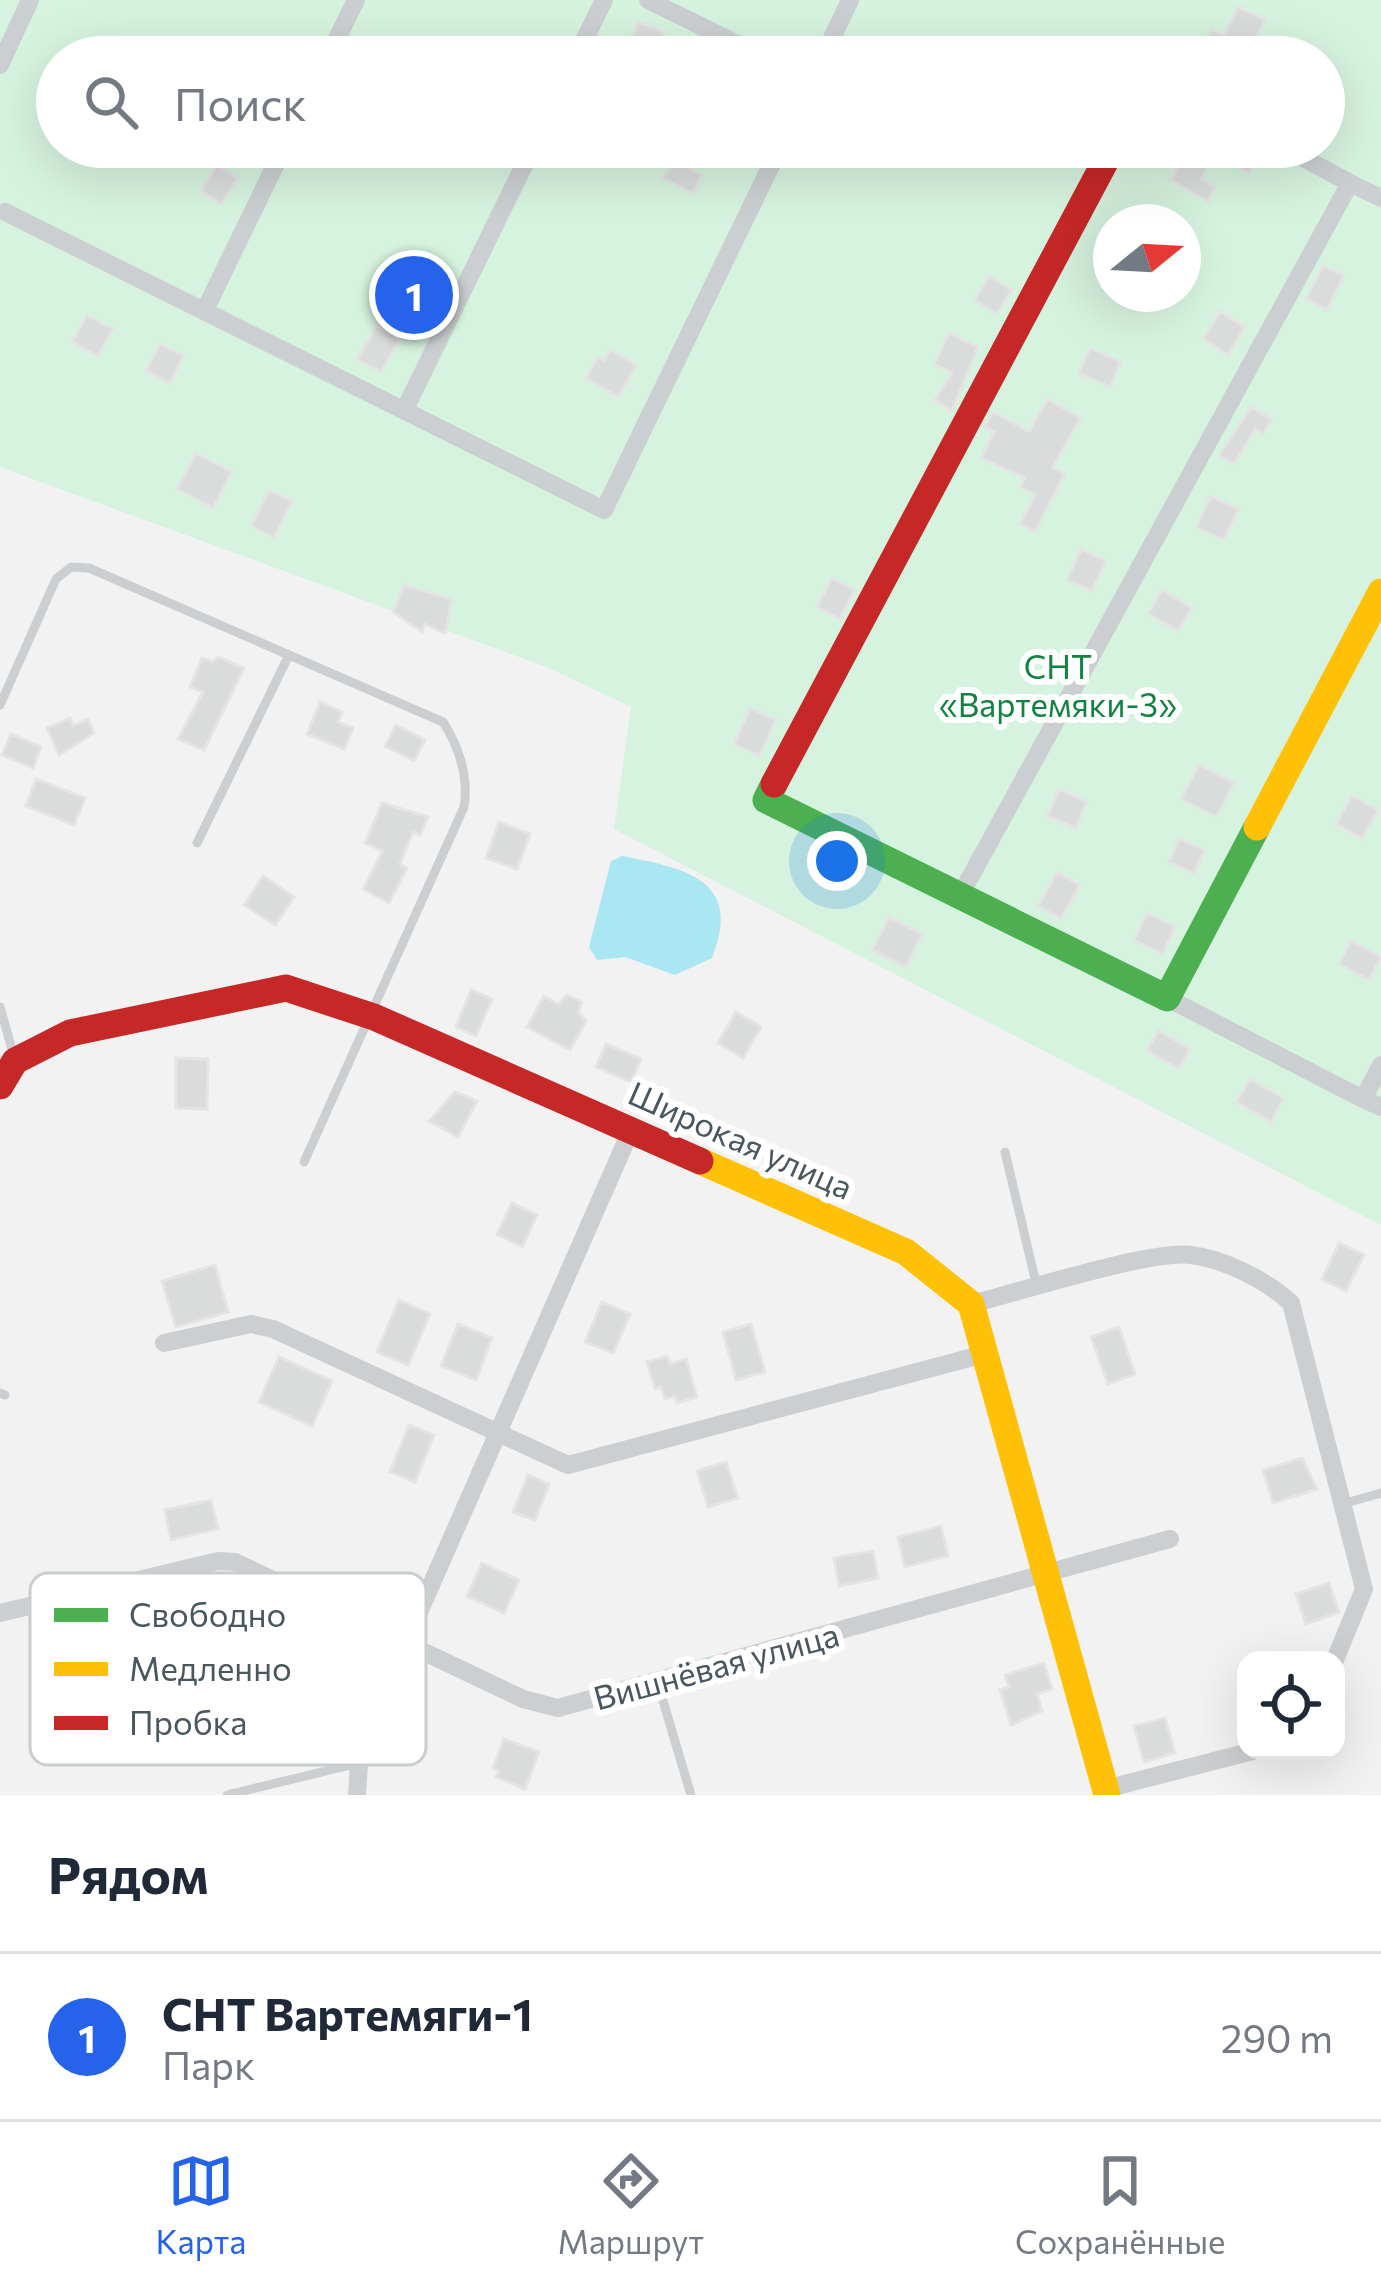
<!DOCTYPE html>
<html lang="ru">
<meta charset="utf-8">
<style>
body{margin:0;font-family:Commissioner,sans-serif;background:#f2f2f3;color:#1f2937}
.controls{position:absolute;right:36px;bottom:36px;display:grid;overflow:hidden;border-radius:24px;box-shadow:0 12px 48px #0002}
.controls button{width:108px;height:108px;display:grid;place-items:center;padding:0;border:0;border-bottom:3px solid #e0e1e3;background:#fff;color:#1f2937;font:60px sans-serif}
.compass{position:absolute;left:1093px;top:204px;width:108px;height:108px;border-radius:50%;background:#fff;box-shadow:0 12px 48px #0002;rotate:72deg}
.you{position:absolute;left:837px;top:861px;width:42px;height:42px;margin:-30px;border:9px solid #fff;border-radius:50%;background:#1a73e8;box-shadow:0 0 0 18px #1a73e833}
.badge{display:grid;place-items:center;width:78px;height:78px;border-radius:50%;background:#2563eb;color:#fff;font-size:39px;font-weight:700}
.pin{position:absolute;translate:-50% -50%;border:6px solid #fff;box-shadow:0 3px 12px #0006}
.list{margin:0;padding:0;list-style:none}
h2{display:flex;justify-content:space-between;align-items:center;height:156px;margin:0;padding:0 48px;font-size:51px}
h2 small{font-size:39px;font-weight:400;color:#747a83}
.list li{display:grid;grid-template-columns:78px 1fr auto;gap:36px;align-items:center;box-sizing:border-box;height:168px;padding:0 48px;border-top:3px solid #e0e1e3}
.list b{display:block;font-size:45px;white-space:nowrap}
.list p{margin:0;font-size:39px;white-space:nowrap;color:#747a83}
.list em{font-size:39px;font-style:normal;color:#747a83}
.icon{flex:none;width:66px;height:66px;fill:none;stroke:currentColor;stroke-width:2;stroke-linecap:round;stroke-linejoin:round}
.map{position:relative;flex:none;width:1381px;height:1795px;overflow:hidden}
.search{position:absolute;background:#fff;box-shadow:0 12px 48px #0002;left:36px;right:36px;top:36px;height:132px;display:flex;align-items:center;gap:30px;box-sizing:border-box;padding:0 42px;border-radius:66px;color:#747a83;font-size:45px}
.sheet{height:324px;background:#fff}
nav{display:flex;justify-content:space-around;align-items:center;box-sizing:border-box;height:168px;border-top:3px solid #e0e1e3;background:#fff;font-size:33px;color:#747a83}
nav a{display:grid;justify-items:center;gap:6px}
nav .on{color:#2563eb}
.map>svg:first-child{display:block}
.green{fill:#d6f3df;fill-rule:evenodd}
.water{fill:#a9e8f2}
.building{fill:#dadbdb;stroke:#e4e4e5;stroke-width:3}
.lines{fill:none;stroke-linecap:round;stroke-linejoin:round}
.lane{stroke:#cccfd1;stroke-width:9}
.street{stroke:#cccfd1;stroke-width:18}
.fast{stroke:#4caf50;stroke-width:27}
.slow{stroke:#ffc107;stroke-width:27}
.jam{stroke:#c62828;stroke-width:27}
.labels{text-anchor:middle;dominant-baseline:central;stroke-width:12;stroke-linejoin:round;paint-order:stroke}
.park-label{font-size:33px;fill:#128342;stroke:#fff}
.street-label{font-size:33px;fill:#485760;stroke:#fff}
.key{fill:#fff;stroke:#c8cdcf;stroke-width:3}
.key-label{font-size:33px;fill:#485760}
</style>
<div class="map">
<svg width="1381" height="1795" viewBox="0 0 1381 1795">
<rect width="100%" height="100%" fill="#f3f2f2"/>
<path class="green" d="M0,0H1381V1225L614,829L631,707L549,668L0,467ZM57,57H1324V147H57ZM1111,222H1183V294H1111Z"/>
<path class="water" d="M622,856C684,868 744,879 712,958L675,975L625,957L597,960L589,947L611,861Z"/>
<path class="building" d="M1238,7L1265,20L1255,40L1248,37L1238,57H1215L1201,50L1212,29L1224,35Z
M638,22L664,32L654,57H625Z
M1188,147H1246L1258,153L1249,173L1213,155L1201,179L1216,187L1208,202L1171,180Z
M683,151L695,157L689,168L702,175L693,194L663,178Z
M217,165L238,178L221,204L201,191Z
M1323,266L1344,276L1327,310L1306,299Z
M989,276L1012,290L997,314L974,300Z
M1220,311L1245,327L1228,355L1203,339Z
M87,315L113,329L98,356L72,342Z
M377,325L400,339L381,372L357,359Z
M949,333L978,347L952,411L934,400L952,373L934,364Z
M160,344L184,356L170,383L146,371Z
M1090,348L1121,362L1110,387L1079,373Z
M610,350L637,365L618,397L586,378L598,357L604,360Z
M1047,399L1081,418L1053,467L1065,474L1035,532L1020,524L1035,495L1020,487L1025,478L981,458L994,432L984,427L993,412L1029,431Z
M1251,407L1272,419L1263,434L1255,429L1234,464L1219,455Z
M196,453L232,472L213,508L177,489Z
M269,490L292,501L274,538L251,526Z
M1211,496L1239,509L1224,540L1196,527Z
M1081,549L1106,561L1092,591L1067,580Z
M832,578L855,590L840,619L817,607Z
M404,585L452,599L445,633L425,624L422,632L393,612Z
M1162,590L1192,608L1178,631L1148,614Z
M218,657L244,668L204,750L178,739L203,692L190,687L202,658L212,662Z
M320,702L342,712L338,722L353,728L344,749L307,734Z
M750,708L776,720L759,756L734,744Z
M70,718L73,726L88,719L94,733L59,755L47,728Z
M396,725L425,740L414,761L385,746Z
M11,734L41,747L33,768L2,755Z
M1199,765L1234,783L1217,817L1181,799Z
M36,779L85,798L74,825L26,806Z
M1059,789L1087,801L1076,828L1047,816Z
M1352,795L1378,810L1362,839L1336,824Z
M382,803L428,817L420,835L413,832L400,864L407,868L389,903L363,889L383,851L365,843Z
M499,822L530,834L517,869L486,858Z
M1179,839L1205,850L1194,873L1169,862Z
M1057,872L1080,885L1061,919L1038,906Z
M263,876L294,897L275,925L244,905Z
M1147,913L1175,926L1163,954L1134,940Z
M889,917L922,934L906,967L872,950Z
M1351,941L1381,957L1369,980L1339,964Z
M471,990L492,999L476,1036L456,1027Z
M567,995L582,1002L578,1012L586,1021L570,1050L527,1027L544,996L558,1004Z
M736,1012L761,1027L743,1058L718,1043Z
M1158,1030L1190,1049L1179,1069L1147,1051Z
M606,1044L641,1059L631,1082L596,1067Z
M176,1058L208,1059L207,1109L176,1108Z
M1250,1079L1284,1098L1271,1122L1236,1102Z
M455,1092L477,1101L458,1137L429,1121Z
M512,1203L537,1215L522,1247L497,1234Z
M1339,1243L1364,1255L1346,1291L1322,1279Z
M215,1265L228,1312L176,1327L162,1281Z
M399,1300L430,1314L408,1365L377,1352Z
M602,1302L630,1314L613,1353L585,1342Z
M458,1324L492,1338L476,1380L441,1366Z
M751,1324L765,1372L736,1380L723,1332Z
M1119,1327L1135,1374L1108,1384L1091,1337Z
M667,1356L670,1364L686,1359L697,1397L677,1403L675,1396L665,1399L661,1387L655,1389L647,1362Z
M279,1357L332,1381L312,1426L259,1402Z
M409,1425L434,1435L415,1482L390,1472Z
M1302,1458L1317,1489L1273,1503L1263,1470Z
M726,1462L738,1498L708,1507L697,1471Z
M528,1475L549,1484L535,1520L513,1512Z
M211,1500L218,1529L171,1540L165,1510Z
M941,1526L948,1556L905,1567L898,1537Z
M873,1551L878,1578L839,1586L834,1558Z
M482,1563L519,1580L504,1613L467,1596Z
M1329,1583L1339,1612L1306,1624L1296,1594Z
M1044,1663L1052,1689L1037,1694L1042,1711L1011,1725L1000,1690L1009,1687L1005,1675Z
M1165,1718L1175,1753L1144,1762L1134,1726Z
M504,1739L539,1752L525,1789L496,1777L499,1771L493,1768Z"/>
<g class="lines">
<path class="lane" d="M0,705L56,579L71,567L89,568L443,722C459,746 469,778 464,807L304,1162
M197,843L289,655
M0,1007L15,1060
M1005,1152L1037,1287
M0,1393L5,1395
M1342,1504L1381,1493
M658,1684L691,1795
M227,1795L359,1763"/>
<path class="street" d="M648,0L764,57
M328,57L356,0
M576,57L604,0
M823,57L850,0
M0,65L30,0
M1350,183L1381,198
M5,212L604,510L780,147
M205,310L284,147
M405,409L533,147
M961,894L1350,183L1283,147
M1167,998L1363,1099
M1381,1065L1363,1099L1381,1107
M971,1304C1020,1292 1149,1250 1191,1255C1225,1259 1267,1281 1291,1303L1364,1589L1335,1660
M164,1343L251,1324L273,1329L568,1465L988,1353
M0,1613L218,1561L235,1562L523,1699L558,1708L1170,1539
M1105,1789L1257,1750
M357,1795L359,1763L406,1642L631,1130"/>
<path class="fast" d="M774,784L766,800L1167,998L1257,827"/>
<path class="slow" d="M1257,827L1381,592
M700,1161L906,1252L971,1304L1107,1795"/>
<path class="jam" d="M774,784L1113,147
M0,1086L15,1061L70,1033L286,988L374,1017L700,1161"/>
</g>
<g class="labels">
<g class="park-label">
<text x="1058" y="665">СНТ<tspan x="1058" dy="38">«Вартемяки-3»</tspan></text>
</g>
<g class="street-label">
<text transform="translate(741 1139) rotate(24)">Широкая улица</text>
<text transform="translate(716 1665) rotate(-15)">Вишнёвая улица</text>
</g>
</g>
<rect x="30" y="1573" width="396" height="192" rx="18" class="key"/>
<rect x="54" y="1608" width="54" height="14" fill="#4caf50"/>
<rect x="54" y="1662" width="54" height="14" fill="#ffc107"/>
<rect x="54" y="1716" width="54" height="14" fill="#c62828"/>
<g class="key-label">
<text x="129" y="1627">Свободно</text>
<text x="129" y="1681">Медленно</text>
<text x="129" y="1735">Пробка</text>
</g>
</svg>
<div class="controls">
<button><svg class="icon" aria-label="locate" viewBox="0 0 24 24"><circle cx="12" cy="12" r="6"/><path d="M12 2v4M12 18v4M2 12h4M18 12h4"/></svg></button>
</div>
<svg class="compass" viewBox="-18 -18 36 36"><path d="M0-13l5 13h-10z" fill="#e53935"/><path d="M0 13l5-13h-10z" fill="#747a83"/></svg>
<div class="you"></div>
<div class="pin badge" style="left:414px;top:295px">1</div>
<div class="search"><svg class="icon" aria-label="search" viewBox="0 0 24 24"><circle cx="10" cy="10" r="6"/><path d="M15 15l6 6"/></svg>Поиск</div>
</div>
<section class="sheet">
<h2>Рядом<small></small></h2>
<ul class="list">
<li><span class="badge">1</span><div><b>СНТ Вартемяги-1</b><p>Парк</p></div><em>290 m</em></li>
</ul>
</section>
<nav>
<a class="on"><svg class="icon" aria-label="map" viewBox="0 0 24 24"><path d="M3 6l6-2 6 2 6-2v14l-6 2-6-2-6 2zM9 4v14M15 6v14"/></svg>Карта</a>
<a><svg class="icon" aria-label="directions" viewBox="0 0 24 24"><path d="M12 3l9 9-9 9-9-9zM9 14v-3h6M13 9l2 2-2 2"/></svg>Маршрут</a>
<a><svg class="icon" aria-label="saved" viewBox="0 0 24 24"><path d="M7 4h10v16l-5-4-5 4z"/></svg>Сохранённые</a>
</nav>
